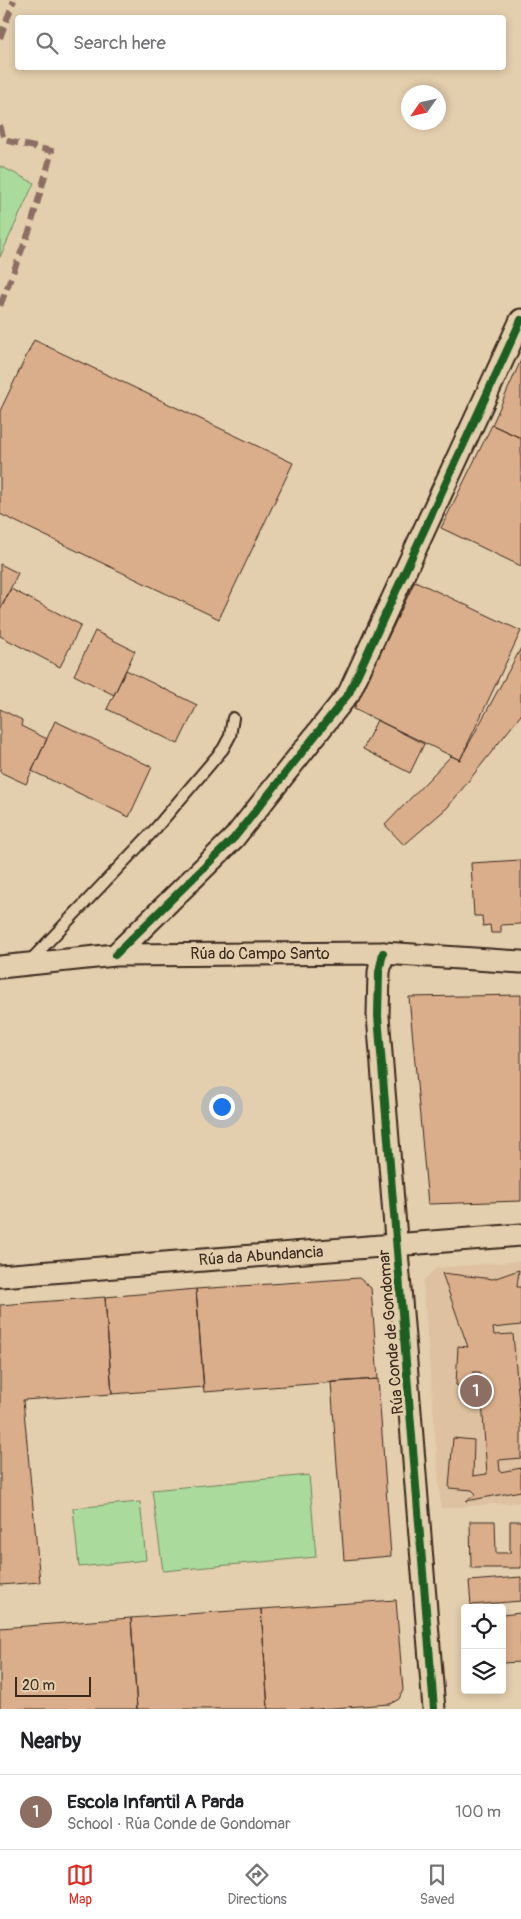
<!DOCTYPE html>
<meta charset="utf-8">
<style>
body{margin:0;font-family:Pangolin,sans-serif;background:#f6f6f6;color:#202124}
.controls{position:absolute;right:15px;bottom:15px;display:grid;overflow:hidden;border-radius:5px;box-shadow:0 2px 8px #0003}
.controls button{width:45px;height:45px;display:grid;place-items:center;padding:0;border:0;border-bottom:1px solid #e0e0e0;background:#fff;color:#202124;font:25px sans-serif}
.compass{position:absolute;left:401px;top:85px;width:45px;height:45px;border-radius:50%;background:#fff;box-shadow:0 2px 8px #0003;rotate:236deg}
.scale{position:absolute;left:15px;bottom:12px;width:76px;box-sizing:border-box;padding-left:5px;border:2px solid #3b2a1e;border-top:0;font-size:14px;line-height:18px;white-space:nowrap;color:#3b2a1e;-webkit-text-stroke:4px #e3cead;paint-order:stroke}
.you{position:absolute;left:221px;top:1106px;width:18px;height:18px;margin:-12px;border:4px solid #fff;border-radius:50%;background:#1a73e8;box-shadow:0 0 0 8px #1a73e833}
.badge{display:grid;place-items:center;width:32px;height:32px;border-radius:50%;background:#d93025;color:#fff;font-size:16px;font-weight:700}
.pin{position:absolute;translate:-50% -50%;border:2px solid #fff;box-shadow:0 1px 5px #0006}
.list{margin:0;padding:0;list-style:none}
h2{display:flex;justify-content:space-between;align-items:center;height:65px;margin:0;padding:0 20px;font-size:21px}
h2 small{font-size:16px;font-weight:400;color:#757577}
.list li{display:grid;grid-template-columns:32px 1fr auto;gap:15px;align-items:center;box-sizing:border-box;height:75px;padding:0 20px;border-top:1px solid #e0e0e0}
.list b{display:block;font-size:19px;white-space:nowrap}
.list p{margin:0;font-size:16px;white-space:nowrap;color:#757577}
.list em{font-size:16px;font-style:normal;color:#757577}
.icon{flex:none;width:28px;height:28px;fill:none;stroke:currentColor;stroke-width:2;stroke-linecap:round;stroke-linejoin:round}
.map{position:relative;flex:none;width:521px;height:1709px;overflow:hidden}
.search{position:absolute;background:#fff;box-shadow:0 2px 8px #0003;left:15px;right:15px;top:15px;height:55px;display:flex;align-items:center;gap:12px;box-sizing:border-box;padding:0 18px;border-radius:5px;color:#757577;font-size:19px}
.sheet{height:140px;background:#fff}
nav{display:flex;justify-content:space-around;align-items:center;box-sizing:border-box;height:70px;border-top:1px solid #e0e0e0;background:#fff;font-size:14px;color:#757577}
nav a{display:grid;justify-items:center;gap:2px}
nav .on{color:#d93025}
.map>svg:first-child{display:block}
.built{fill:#ddc1a0}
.green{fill:#aadb9c;stroke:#72825d}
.building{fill:#daae8b;stroke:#3b2a1e}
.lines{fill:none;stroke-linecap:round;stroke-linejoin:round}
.lane-casing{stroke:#3b2a1e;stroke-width:14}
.street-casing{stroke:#3b2a1e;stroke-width:25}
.lane{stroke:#e3cead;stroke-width:10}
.street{stroke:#e3cead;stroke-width:21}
.quiet{stroke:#8d6e63;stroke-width:6;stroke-dasharray:12 6;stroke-linecap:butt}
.cycleway-casing{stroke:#e3cead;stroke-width:11}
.cycleway{stroke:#1b5e20;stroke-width:8}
.labels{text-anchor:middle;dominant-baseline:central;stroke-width:5;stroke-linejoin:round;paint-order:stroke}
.street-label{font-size:16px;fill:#3b2a1e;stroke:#e3cead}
</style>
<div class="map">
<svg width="521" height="1709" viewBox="0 0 521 1709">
<rect width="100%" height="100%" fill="#e3cead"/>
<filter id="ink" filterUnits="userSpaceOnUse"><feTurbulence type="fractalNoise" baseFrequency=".02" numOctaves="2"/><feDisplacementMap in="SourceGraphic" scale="10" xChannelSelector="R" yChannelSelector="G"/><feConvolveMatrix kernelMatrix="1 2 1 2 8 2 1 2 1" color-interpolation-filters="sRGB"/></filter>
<g filter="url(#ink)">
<path class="built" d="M521,1261V1502L441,1508L423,1281L436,1268Z"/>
<path class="green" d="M0,166L34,183L0,257Z
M309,1475L316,1557L163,1571L152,1490Z
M140,1502L146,1560L79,1567L73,1508Z"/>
<path class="building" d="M34,340L293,463L219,619L0,514V411Z
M521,360V438L492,425Z
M492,425L521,438V566L441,528Z
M0,564L18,573L0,610Z
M415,581L521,631L460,760L354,709Z
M11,589L81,625L60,667L0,636V610Z
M95,631L135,651L114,695L74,675Z
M521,648V715L447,808L404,845L385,825L451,756L460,760Z
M126,670L197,705L178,744L107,709Z
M0,709L22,720L21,726L47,739L26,784L0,772Z
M377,720L424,744L410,773L363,749Z
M55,721L152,767L129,817L32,771Z
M521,860V924L501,925V933H491L490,925L483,926L482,916H474L471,863Z
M521,995V1201L428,1204L409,997Z
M519,1270L517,1287H521V1325L493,1328L494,1335L513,1334L521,1426V1458L499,1460L500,1472L521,1468V1491L466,1501L476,1494L472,1490L449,1488L453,1438L474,1440L473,1476L487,1474L480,1372H473L472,1388L456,1385L458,1346L468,1347L442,1273L493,1279Z
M359,1278L371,1288L378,1379L204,1392L196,1289Z
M196,1289L204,1387L112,1394L105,1297Z
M105,1297L112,1394L23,1400L40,1582L0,1585V1305Z
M378,1379L391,1556L344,1560L331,1382Z
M470,1521H495L496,1553H510V1521H521V1568H471Z
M521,1577V1601L471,1605L469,1581Z
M396,1600L403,1690L399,1699L390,1704L317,1709H268L261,1609Z
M261,1609L268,1709H137L131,1618Z
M521,1613V1662L502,1663V1615Z
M131,1618L137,1709H0V1628Z"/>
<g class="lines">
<g class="lane-casing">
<path id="lane" d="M29,962L156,828L223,749L230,736L233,718"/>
</g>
<g class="street-casing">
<path id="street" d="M383,953L379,972L378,1016L434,1709
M115,955L234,838L349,693L521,320
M0,967L115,955L383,953L521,962
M0,1276L521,1235"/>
</g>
<use href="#lane" class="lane"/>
<use href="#street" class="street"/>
<path class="quiet" d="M0,38L14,0
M0,125L4,140L52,151L30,229L0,306"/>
<g class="cycleway-casing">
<path id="cycleway" d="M383,953L379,972L378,1016L434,1709
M115,955L234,838L349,693L521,320"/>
</g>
<use href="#cycleway" class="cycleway"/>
</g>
</g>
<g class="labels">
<g class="street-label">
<text x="260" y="954">Rúa do Campo Santo</text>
<text transform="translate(261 1256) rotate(-4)">Rúa da Abundancia</text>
<text transform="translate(391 1332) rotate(-95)">Rúa Conde de Gondomar</text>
</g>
</g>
</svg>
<div class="controls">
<button><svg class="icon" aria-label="locate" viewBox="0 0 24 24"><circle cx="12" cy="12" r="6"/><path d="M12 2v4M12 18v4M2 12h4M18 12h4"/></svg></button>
<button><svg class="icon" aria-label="layers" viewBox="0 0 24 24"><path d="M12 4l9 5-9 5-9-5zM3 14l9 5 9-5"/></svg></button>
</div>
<svg class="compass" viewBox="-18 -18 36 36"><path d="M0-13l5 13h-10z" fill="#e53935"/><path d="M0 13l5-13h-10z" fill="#757577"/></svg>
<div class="scale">20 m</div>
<div class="you"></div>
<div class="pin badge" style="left:476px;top:1391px;background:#8d6e63">1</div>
<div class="search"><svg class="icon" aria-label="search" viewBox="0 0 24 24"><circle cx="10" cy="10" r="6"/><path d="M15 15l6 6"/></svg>Search here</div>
</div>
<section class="sheet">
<h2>Nearby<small></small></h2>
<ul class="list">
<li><span class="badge" style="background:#8d6e63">1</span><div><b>Escola Infantil A Parda</b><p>School · Rúa Conde de Gondomar</p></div><em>100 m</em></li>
</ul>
</section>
<nav>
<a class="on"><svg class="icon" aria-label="map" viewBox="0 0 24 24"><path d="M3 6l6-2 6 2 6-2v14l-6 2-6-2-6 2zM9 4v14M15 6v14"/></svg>Map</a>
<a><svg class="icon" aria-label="directions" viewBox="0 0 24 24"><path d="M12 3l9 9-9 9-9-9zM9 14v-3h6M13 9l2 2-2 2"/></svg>Directions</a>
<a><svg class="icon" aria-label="saved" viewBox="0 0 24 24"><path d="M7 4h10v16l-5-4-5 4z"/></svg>Saved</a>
</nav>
